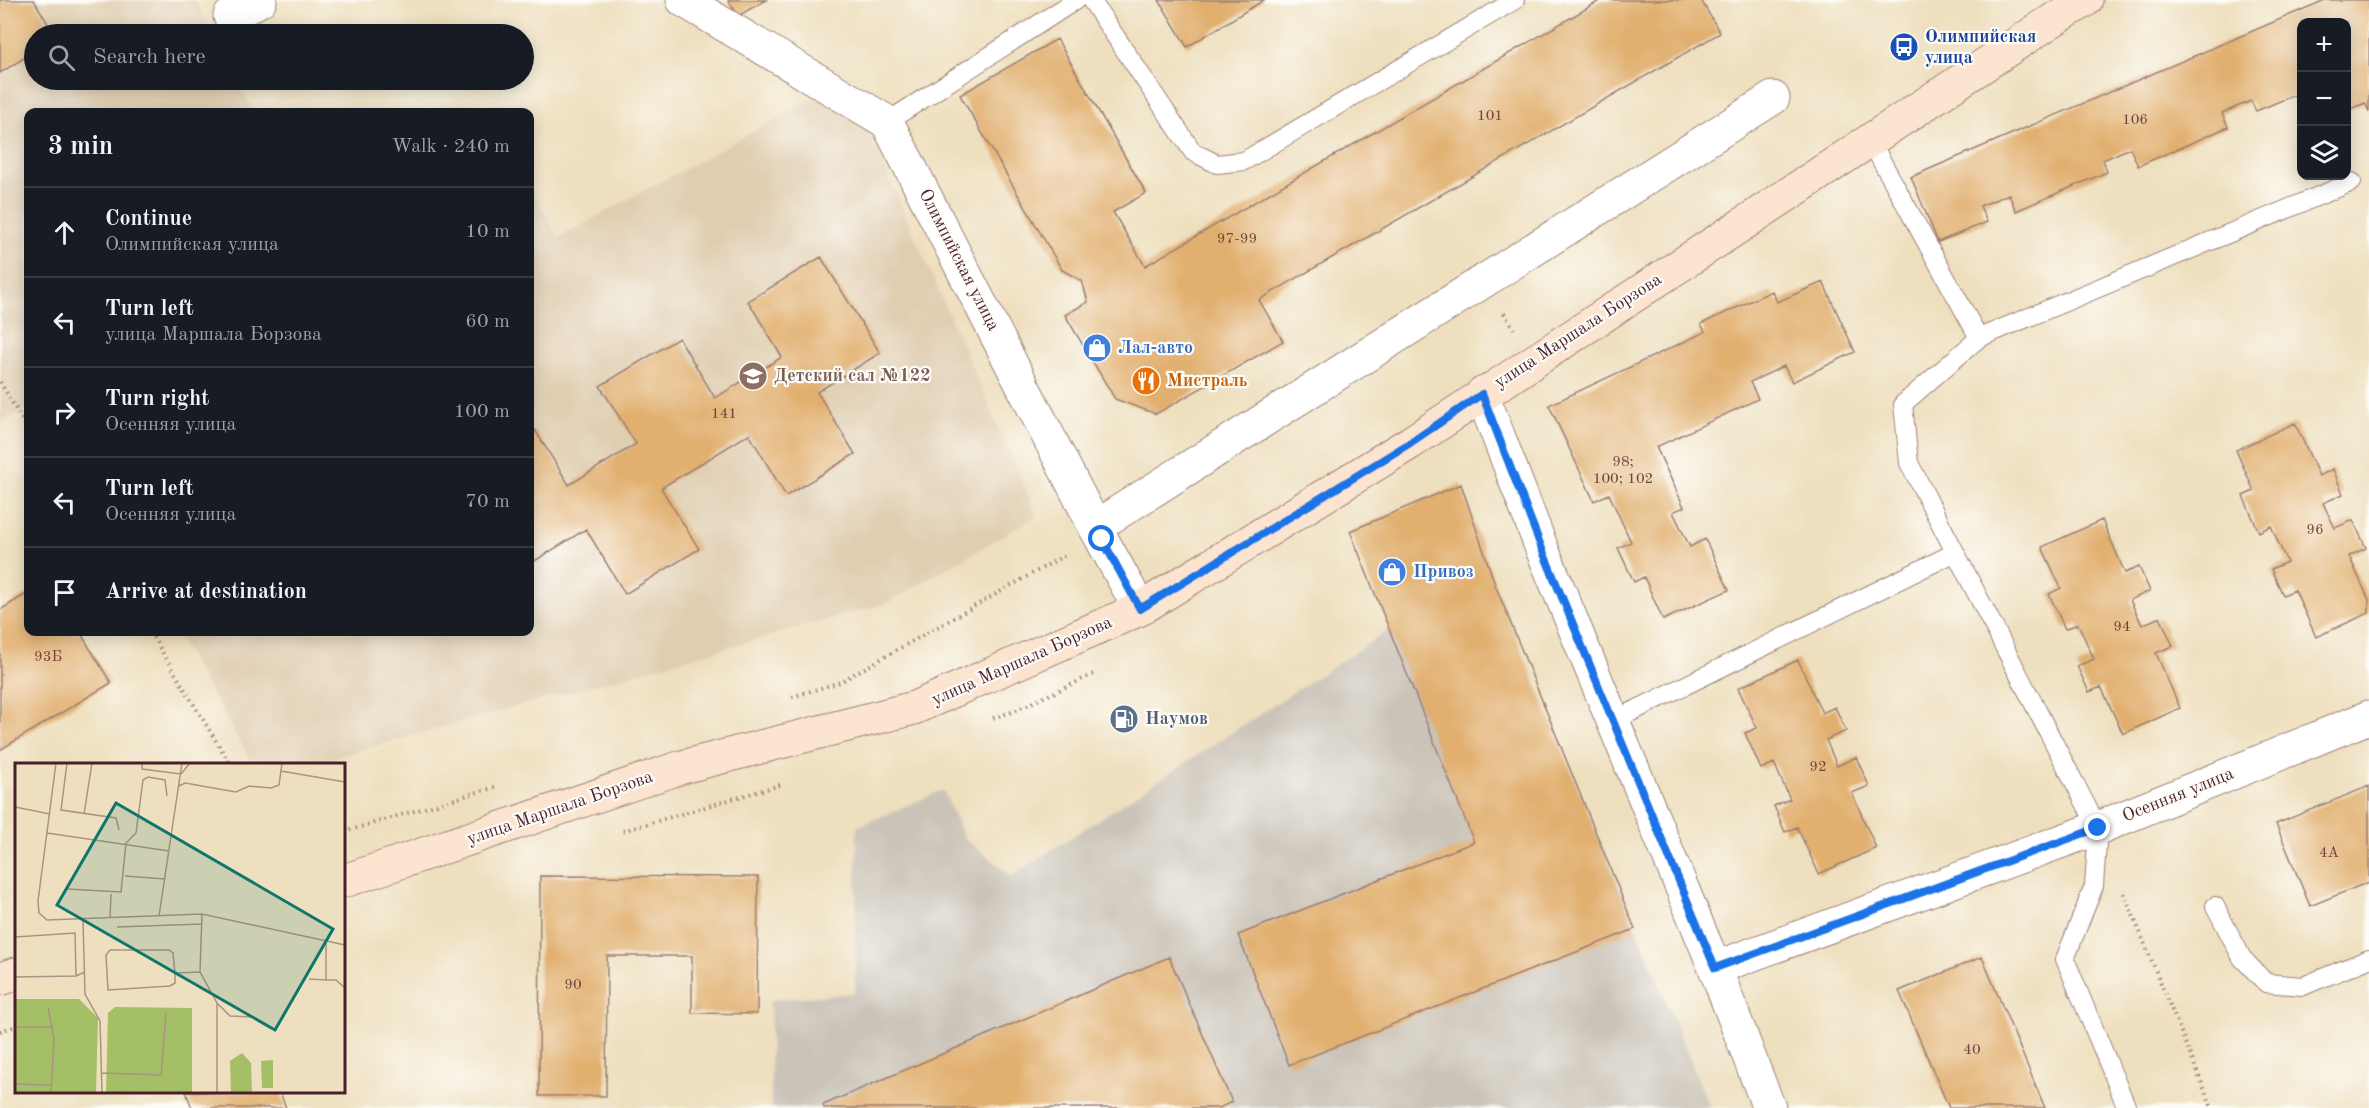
<!DOCTYPE html>
<meta charset="utf-8">
<style>
body{margin:0;font-family:"Old Standard TT",serif;background:#242831;color:#f1f3f6}
.controls{position:absolute;right:18px;top:18px;display:grid;overflow:hidden;border-radius:12px;box-shadow:0 3px 15px #0003}
.controls button{width:54px;height:54px;display:grid;place-items:center;padding:0;border:0;border-bottom:2px solid #363941;background:#171b24;color:#f1f3f6;font:30px sans-serif}
.stop{position:absolute;width:18px;height:18px;margin:-14px;border:4px solid #1a73e8;border-radius:50%;background:#fff}
.stop.end{background:#1a73e8;border-color:#fff;box-shadow:0 2px 6px #0008}
.list{margin:0;padding:0;list-style:none}
h2{display:flex;justify-content:space-between;align-items:center;height:78px;margin:0;padding:0 24px;font-size:26px}
h2 small{font-size:20px;font-weight:400;color:#9ea1a6}
.list li{display:grid;grid-template-columns:39px 1fr auto;gap:18px;align-items:center;box-sizing:border-box;height:90px;padding:0 24px;border-top:2px solid #363941}
.list b{display:block;font-size:22px;white-space:nowrap}
.list p{margin:0;font-size:20px;white-space:nowrap;color:#9ea1a6}
.list em{font-size:20px;font-style:normal;color:#9ea1a6}
.icon{flex:none;width:33px;height:33px;fill:none;stroke:currentColor;stroke-width:2;stroke-linecap:round;stroke-linejoin:round}
.map{position:relative;flex:none;width:2369px;height:1108px;overflow:hidden}
.search{position:absolute;background:#171b24;box-shadow:0 3px 15px #0003;left:24px;top:24px;width:510px;height:66px;display:flex;align-items:center;gap:15px;box-sizing:border-box;padding:0 21px;border-radius:33px;color:#9ea1a6;font-size:22px}
.panel{position:absolute;background:#171b24;box-shadow:0 3px 15px #0003;left:24px;top:108px;width:510px;height:528px;border-radius:12px}
.map>svg:first-child{display:block}
.built{fill:#e0ceb1}
.industrial{fill:#cac3b8}
.building{fill:#e1af6e}
.lines{fill:none;stroke-linecap:round;stroke-linejoin:round}
.service-casing{stroke:#9c7f74;stroke-width:20}
.minor-casing{stroke:#9c7f74;stroke-width:35}
.tertiary-casing{stroke:#9c7f74;stroke-width:35}
.secondary-casing{stroke:#9c7f74;stroke-width:35}
.path{stroke:#9c7f74;stroke-width:4;stroke-dasharray:1.5 4.5;stroke-linecap:butt}
.service{stroke:#fff;stroke-width:18}
.minor{stroke:#fff;stroke-width:33}
.tertiary{stroke:#fff;stroke-width:33}
.secondary{stroke:#fce5d0;stroke-width:33}
.route{stroke:#1a73e8;stroke-width:8}
.labels{text-anchor:middle;dominant-baseline:central;stroke-width:4.5;stroke-linejoin:round;paint-order:stroke}
.number-label{font-size:15px;fill:#70433c}
.transit-label{font-size:18px;font-weight:bold;fill:#164399;stroke:#fdfcf7;text-anchor:start}
.street-label{font-size:18px;fill:#4a1f2b;stroke:#fdfcf7}
.shop-label{font-size:18px;font-weight:bold;fill:#366cbe;stroke:#fdfcf7;text-anchor:start}
.education-label{font-size:18px;font-weight:bold;fill:#785e54;stroke:#fdfcf7;text-anchor:start}
.food-label{font-size:18px;font-weight:bold;fill:#c56008;stroke:#fdfcf7;text-anchor:start}
.service-label{font-size:18px;font-weight:bold;fill:#4e5e75;stroke:#fdfcf7;text-anchor:start}
.inset-road{fill:none;stroke:#ac9283;stroke-width:1.5}
.view{fill:#0f766e;fill-opacity:0.15;stroke:#0f766e;stroke-width:3}
.inset-edge{fill:none;stroke:#4a1f2b;stroke-width:3}
</style>
<div class="map">
<svg width="2369" height="1108" viewBox="0 0 2369 1108">
<rect width="100%" height="100%" fill="#fdfcf7"/>
<filter id="ink" filterUnits="userSpaceOnUse"><feTurbulence type="fractalNoise" baseFrequency=".0167" numOctaves="2"/><feDisplacementMap in="SourceGraphic" scale="12" xChannelSelector="R" yChannelSelector="G"/><feConvolveMatrix kernelMatrix="1 2 1 2 8 2 1 2 1" color-interpolation-filters="sRGB"/></filter>
<filter id="wash" filterUnits="userSpaceOnUse"><feTurbulence type="fractalNoise" baseFrequency=".008" numOctaves="4" result="noise"/><feDisplacementMap in="SourceGraphic" scale="24" xChannelSelector="R" yChannelSelector="G"/><feGaussianBlur stdDeviation="1.35" result="paint"/><feColorMatrix in="noise" values="0 0 0 0 0 0 0 0 0 0 0 0 0 0 0 0 0 1.4 0 .05"/><feComposite in="paint" operator="in"/></filter>
<g filter="url(#wash)">
<rect width="100%" height="100%" fill="#eedfbe"/>
<path class="built" d="M34,0H195L213,34H54Z
M34,52V80H237L254,112H28V408L0,424V73Z
M817,97L868,129L1037,516L887,603L311,764H253L175,632H530V186L559,237Z"/>
<path class="industrial" d="M1496,587L1710,1108H771L770,1000L855,993L857,827L943,790L964,838L1012,876L1389,630Z"/>
<g id="blocks">
<path class="building" d="M0,0H34L54,34H34V52L0,73Z
M728,0H766L738,16Z
M1159,0H1264L1187,47Z
M1601,0H1701L1720,33L1259,300L1283,341L1156,414L1115,399L1065,315L1088,302L1082,281L1062,270L960,95L1057,39L1146,193L1113,212L1145,266Z
M2325,0H2369V112L2365,103L2346,111V22H2302V92L2256,111L2251,101L2222,113L2228,127L2138,166L2130,148L2103,160L2107,172L2016,211L2009,194L1980,206L1987,222L1938,242L1911,177Z
M821,257L880,353L817,392L855,454L786,496L749,434L661,488L699,549L625,594L586,529L530,564V433L535,430L569,485L636,444L600,386L679,338L715,398L782,357L748,301Z
M1823,282L1855,352L1792,382L1784,366L1750,382L1758,399L1656,447L1684,507L1673,512L1690,547L1705,539L1729,590L1663,620L1644,577L1634,582L1618,548L1631,542L1609,494L1594,501L1549,405L1705,332L1701,324L1772,291L1777,302Z
M2295,423L2319,476L2333,469L2343,494L2323,503L2335,528L2353,520L2366,548L2349,556L2369,600V613L2316,637L2295,590L2283,595L2271,569L2287,562L2271,526L2259,532L2243,496L2254,491L2236,450Z
M1461,484L1496,587L1635,929L1289,1065L1238,935L1474,842L1350,531Z
M2102,520L2125,573L2139,567L2150,591L2130,600L2142,625L2160,617L2173,646L2156,653L2180,708L2123,734L2101,687L2089,692L2077,666L2094,659L2078,624L2065,629L2049,594L2061,588L2042,547Z
M28,593V632H80L111,683L0,750V610Z
M1798,660L1822,713L1835,707L1846,731L1826,740L1837,766L1856,757L1869,786L1852,793L1876,848L1819,874L1797,827L1785,832L1774,806L1790,799L1774,763L1761,769L1745,733L1757,728L1738,688Z
M2369,786V882L2310,906L2276,824Z
M540,876L758,877L757,1014L692,1013V956H607L606,1096H539Z
M1169,957L1232,1102L1219,1108H824L823,1105Z
M1982,957L2045,1108H1949L1899,991Z
M186,1092H280L286,1108H192Z"/>
</g>
</g>
<g filter="url(#ink)">
<use href="#blocks" fill-opacity="0" stroke="#9c7f74" stroke-width="1.5"/>
<g class="lines">
<g class="service-casing">
<path id="service" d="M1091,0L1193,152L1217,164L1244,161L1515,0
M887,122L1076,0
M1870,140L1979,338
M1613,721L1954,553
M2215,906L2242,958L2266,983L2303,986L2369,959
M2127,1108L2065,959L2094,886L2098,828L1909,463L1903,404L1979,338L2352,182"/>
</g>
<g class="minor-casing">
<path id="minor" d="M683,0L887,122L1095,527L1140,609
M230,16L260,0
M1095,527L1773,98
M1715,968L1769,1108"/>
</g>
<g class="tertiary-casing">
<path id="tertiary" d="M1482,394L1542,549L1715,968L2098,828L2369,717"/>
</g>
<g class="secondary-casing">
<path id="secondary" d="M344,881L682,767L914,708L1140,609L1410,443L2056,18L2086,0
M0,979L16,974"/>
</g>
<path class="path" d="M1504,313L1514,329
M0,382L28,429
M150,632L230,764
M792,697L840,682L1067,554
M993,718L1012,712L1096,673
M623,831L780,785
M344,832L495,787
M2124,893L2212,1108
M0,1031L16,1026"/>
<use href="#service" class="service"/>
<use href="#minor" class="minor"/>
<use href="#tertiary" class="tertiary"/>
<use href="#secondary" class="secondary"/>
</g>
</g>
<g class="lines" filter="url(#ink)">
<path class="route" d="M1102,539L1140,609L1410,443L1482,394L1542,549L1715,968L2098,828"/>
</g>
<defs>
<g id="bus-disc" transform="scale(1.5)"><circle r="9.5" fill="#1a4fb4" stroke="#fdfcf7"/><path d="M-5-6H5V4H4V6H2V4H-2V6H-4V4H-5ZM-3.5-4V0h7V-4ZM-3.5 1.2v1.5H-2V1.2ZM2 1.2v1.5H3.5V1.2Z" fill="#fff"/></g>
<g id="shop-disc" transform="scale(1.5)"><circle r="9.5" fill="#3f7fe0" stroke="#fdfcf7"/><path d="M-5-2.5h2.3a2.7 3.5 0 0 1 5.4 0H5L5.5 6h-11ZM-1.5-2.5h3a1.5 2.3 0 0 0-3 0Z" fill="#fff"/></g>
<g id="school-disc" transform="scale(1.5)"><circle r="9.5" fill="#8d6e63" stroke="#fdfcf7"/><path d="M0-5L7-2L0 1L-7-2ZM-4 1L0 2.5L4 1V4Q0 6-4 4Z" fill="#fff"/></g>
<g id="restaurant-disc" transform="scale(1.5)"><circle r="9.5" fill="#e8710a" stroke="#fdfcf7"/><path d="M-5-6h1v4h1v-4h1v4h1v-4h1v5L-1.5 .5V6h-2V.5L-5-1ZM5-6V6H3V1.5H1.5Q1.5-4 5-6Z" fill="#fff"/></g>
<g id="fuel-disc" transform="scale(1.5)"><circle r="9.5" fill="#5c6f8a" stroke="#fdfcf7"/><path d="M-5.5-6h7V0h2V4h1.3V-2.5L3-4.5l.8-.8L6-3V5H2.5V1h-1V6h-7ZM-4.2-4.7v3.2H.2V-4.7Z" fill="#fff"/></g>
</defs>
<g fill-rule="evenodd">
<use href="#bus-disc" x="1904" y="47"/>
<use href="#shop-disc" x="1097" y="348"/>
<use href="#school-disc" x="753" y="376"/>
<use href="#restaurant-disc" x="1146" y="381"/>
<use href="#shop-disc" x="1392" y="572"/>
<use href="#fuel-disc" x="1124" y="719"/>
</g>
<g class="labels">
<g class="number-label">
<text x="1490" y="116">101</text>
<text x="2135" y="120">106</text>
<text x="1237" y="239">97-99</text>
<text x="724" y="414">141</text>
<text x="1623" y="462">98;<tspan x="1623" dy="17">100; 102</tspan></text>
<text x="2315" y="530">96</text>
<text x="2122" y="627">94</text>
<text x="48" y="657">93Б</text>
<text x="1818" y="767">92</text>
<text x="2329" y="853">4А</text>
<text x="573" y="985">90</text>
<text x="1972" y="1050">40</text>
</g>
<g class="transit-label">
<text x="1925" y="37">Олимпийская<tspan x="1925" dy="21">улица</tspan></text>
</g>
<g class="street-label">
<text transform="translate(959 260) rotate(63)">Олимпийская улица</text>
<text transform="translate(1578 331) rotate(-33)">улица Маршала Борзова</text>
<text transform="translate(1022 661) rotate(-24)">улица Маршала Борзова</text>
<text transform="translate(2178 795) rotate(-22)">Осенняя улица</text>
<text transform="translate(560 808) rotate(-19)">улица Маршала Борзова</text>
</g>
<g class="shop-label">
<text x="1118" y="348">Лал-авто</text>
<text x="1413" y="572">Привоз</text>
</g>
<g class="education-label">
<text x="774" y="376">Детский сал №122</text>
</g>
<g class="food-label">
<text x="1167" y="381">Мистраль</text>
</g>
<g class="service-label">
<text x="1145" y="719">Наумов</text>
</g>
</g>
<g transform="translate(15 763)">
<rect width="330" height="330" fill="#eedfbe"/>
<path d="M0,236H64L83,255L81,330H0ZM100,244L177,245V330H91L93,250ZM227,290L236,300L237,330H216L215,298ZM258,297V325H247L246,298Z" fill="#a4bf66"/>
<path class="inset-road" d="M41,0L23,138L24,150L32,157L187,151L330,182M52,0L46,47L101,55L104,67M127,0V6L166,11L175,0M266,8L330,19M164,23L170,20L221,29L234,23L256,25L264,22L267,0M0,44L35,51M69,51L77,0M32,70L154,88M110,113L150,116M53,126L106,129L111,80L121,70L128,17L133,14L150,17L152,33M187,151L185,209L202,240V330M144,153L167,0M95,155L96,131M68,157L70,231L85,258L87,330M102,164L187,161M0,174L60,170L61,213M160,210V220L155,223L93,227L91,192L95,187H154L158,190L160,210L185,209M0,214L61,213L70,209M294,216L311,217V178M311,217H321L330,225M202,240L215,253L239,254M33,244L39,276L36,330M0,264H38M87,310L146,312L151,250M0,321L36,322"/>
<path class="view" d="M101,40L318,166L260,267L42,142Z"/>
<rect width="330" height="330" class="inset-edge"/>
</g>
</svg>
<div class="controls">
<button>+</button>
<button>−</button>
<button><svg class="icon" aria-label="layers" viewBox="0 0 24 24"><path d="M12 4l9 5-9 5-9-5zM3 14l9 5 9-5"/></svg></button>
</div>
<div class="stop" style="left:1102px;top:539px"></div>
<div class="stop end" style="left:2098px;top:828px"></div>
<div class="search"><svg class="icon" aria-label="search" viewBox="0 0 24 24"><circle cx="10" cy="10" r="6"/><path d="M15 15l6 6"/></svg>Search here</div>
<section class="panel">
<h2>3 min<small>Walk · 240 m</small></h2>
<ul class="list">
<li><svg class="icon" aria-label="ahead" viewBox="0 0 24 24"><path d="M12 20V5M6 11l6-6 6 6"/></svg><div><b>Continue</b><p>Олимпийская улица</p></div><em>10 m</em></li>
<li><svg class="icon" aria-label="left" viewBox="0 0 24 24"><path d="M17 20v-9H6M10 6l-5 5 5 5"/></svg><div><b>Turn left</b><p>улица Маршала Борзова</p></div><em>60 m</em></li>
<li><svg class="icon" aria-label="right" viewBox="0 0 24 24"><path d="M7 20v-9h11M14 6l5 5-5 5"/></svg><div><b>Turn right</b><p>Осенняя улица</p></div><em>100 m</em></li>
<li><svg class="icon" aria-label="left" viewBox="0 0 24 24"><path d="M17 20v-9H6M10 6l-5 5 5 5"/></svg><div><b>Turn left</b><p>Осенняя улица</p></div><em>70 m</em></li>
<li><svg class="icon" aria-label="arrive" viewBox="0 0 24 24"><path d="M6 21V4h12l-3 4 3 4H6"/></svg><div><b>Arrive at destination</b></div></li>
</ul>
</section>
</div>
